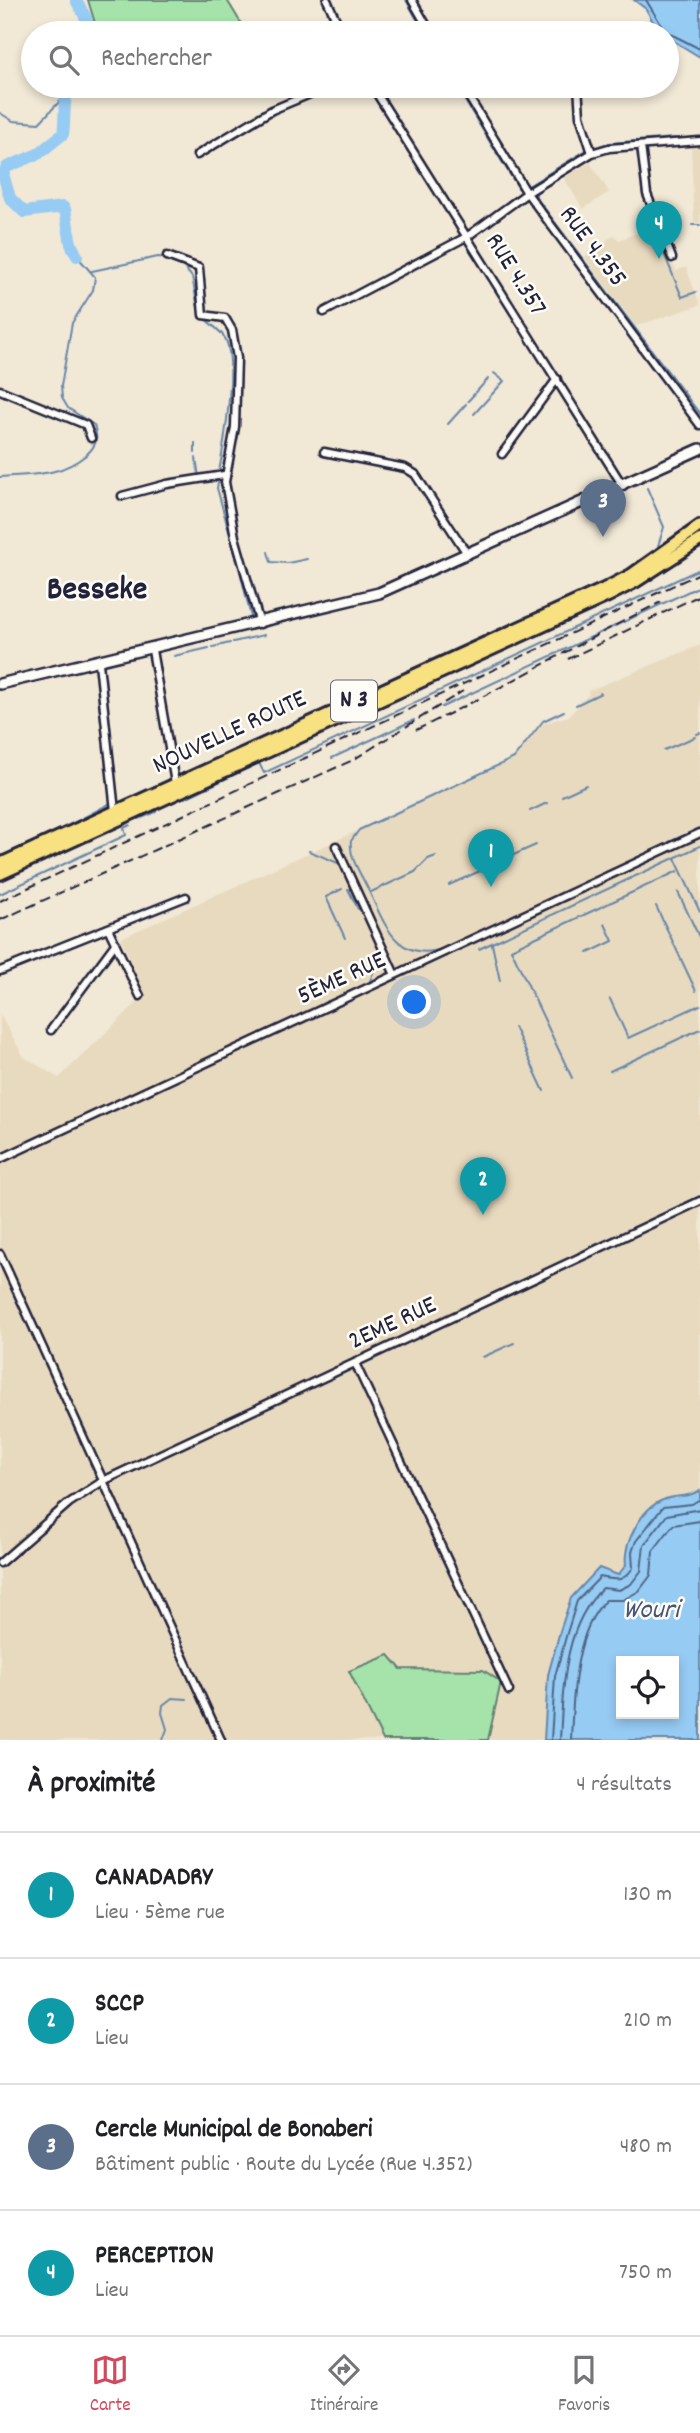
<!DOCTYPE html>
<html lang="fr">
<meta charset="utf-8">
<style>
body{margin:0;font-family:Dekko,sans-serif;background:#f2f2f2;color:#202124}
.controls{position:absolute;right:21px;bottom:21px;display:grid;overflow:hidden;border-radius:0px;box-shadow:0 4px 10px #0003}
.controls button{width:63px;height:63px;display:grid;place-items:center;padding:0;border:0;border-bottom:2px solid #e0e0e0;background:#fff;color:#202124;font:35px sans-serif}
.you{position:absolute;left:415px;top:1003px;width:24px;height:24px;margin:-18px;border:5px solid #fff;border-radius:50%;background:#1a73e8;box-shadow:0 0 0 10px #1a73e833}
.badge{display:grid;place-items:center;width:46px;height:46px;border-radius:50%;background:#d1495b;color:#fff;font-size:23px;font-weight:700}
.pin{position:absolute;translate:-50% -58px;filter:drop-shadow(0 2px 4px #0008)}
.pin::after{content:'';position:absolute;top:37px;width:24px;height:21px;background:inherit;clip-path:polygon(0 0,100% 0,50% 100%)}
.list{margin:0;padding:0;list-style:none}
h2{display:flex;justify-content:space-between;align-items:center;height:91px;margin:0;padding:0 28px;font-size:30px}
h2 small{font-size:23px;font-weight:400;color:#757577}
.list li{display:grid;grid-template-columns:46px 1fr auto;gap:21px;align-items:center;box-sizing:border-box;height:126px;padding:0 28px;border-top:2px solid #e0e0e0}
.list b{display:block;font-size:26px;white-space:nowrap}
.list p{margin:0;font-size:23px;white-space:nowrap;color:#757577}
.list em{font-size:23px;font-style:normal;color:#757577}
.icon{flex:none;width:38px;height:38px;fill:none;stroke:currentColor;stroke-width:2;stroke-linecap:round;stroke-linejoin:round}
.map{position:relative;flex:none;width:700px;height:1740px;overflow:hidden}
.search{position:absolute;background:#fff;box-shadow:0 4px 10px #0003;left:21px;right:21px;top:21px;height:77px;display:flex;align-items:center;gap:18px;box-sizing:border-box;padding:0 24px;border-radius:38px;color:#757577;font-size:26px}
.sheet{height:595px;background:#fff}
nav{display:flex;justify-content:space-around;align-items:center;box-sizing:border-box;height:98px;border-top:2px solid #e0e0e0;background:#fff;font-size:19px;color:#757577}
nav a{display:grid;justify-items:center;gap:4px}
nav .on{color:#d1495b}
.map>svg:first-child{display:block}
.built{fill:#e8dabf}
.green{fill:#a5e3ab;stroke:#648273;stroke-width:2}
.water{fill:#96cbf4;stroke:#6887aa;stroke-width:2;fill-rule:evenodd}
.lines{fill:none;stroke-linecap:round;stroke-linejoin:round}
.shore{stroke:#506685;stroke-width:2}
.stream{stroke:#6887aa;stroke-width:2}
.river{stroke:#96cbf4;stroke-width:12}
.street-casing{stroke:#22223b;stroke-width:11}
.secondary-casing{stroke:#22223b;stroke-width:14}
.highway-casing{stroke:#22223b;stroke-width:16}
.street{stroke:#fdfcf7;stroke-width:6}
.secondary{stroke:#fdfcf7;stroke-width:9}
.highway{stroke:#f8e181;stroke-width:10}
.rail{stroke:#22223b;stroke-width:2;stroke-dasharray:10 5;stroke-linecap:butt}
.labels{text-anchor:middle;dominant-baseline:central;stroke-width:5;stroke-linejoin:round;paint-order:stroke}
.shield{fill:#fdfcf7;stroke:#646373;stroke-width:2}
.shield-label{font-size:24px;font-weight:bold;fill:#22223b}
.street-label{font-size:26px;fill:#22223b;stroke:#fdfcf7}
.water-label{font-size:28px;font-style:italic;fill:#455572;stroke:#fdfcf7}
.district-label{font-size:33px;font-weight:bold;fill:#22223b;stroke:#fdfcf7}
</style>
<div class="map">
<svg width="700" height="1740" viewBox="0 0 700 1740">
<rect width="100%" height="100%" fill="#f1e8d6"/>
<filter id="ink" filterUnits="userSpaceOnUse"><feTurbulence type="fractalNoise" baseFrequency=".0143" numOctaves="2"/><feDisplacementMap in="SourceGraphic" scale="14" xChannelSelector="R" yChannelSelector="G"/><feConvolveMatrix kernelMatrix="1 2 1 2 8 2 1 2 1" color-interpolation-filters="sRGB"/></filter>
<g filter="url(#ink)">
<path class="built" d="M700,145V223H694L691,146Z
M590,162L609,192L583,209L564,178Z
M655,226L676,271L686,267L700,305L636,326L584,257L614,235L619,240Z
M700,645V1490L690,1497L675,1496L624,1551L626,1565L618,1575L599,1569L548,1675L544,1740H488L501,1682L483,1670L401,1669L349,1672L383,1740H0V1015L24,1057L59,1078L145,995L121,938L509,762L541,724L569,716L589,694L588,691Z"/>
<path class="green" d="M88,0H227L247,33H98Z
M389,1655L401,1669L483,1670L501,1682L488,1740H383L349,1671Z"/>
<path class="water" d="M634,0H700V57L667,37V33L658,31L646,9Z
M700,1490V1740H544L548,1675L560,1631L571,1598L599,1568L618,1575L626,1565C623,1544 641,1508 663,1500C676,1494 687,1499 700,1490ZM674,1661V1714H621V1661Z"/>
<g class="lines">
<path class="shore" d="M646,0L665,31L700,49
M551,1740L555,1676L567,1633L577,1601L600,1577C617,1580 622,1583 633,1568L632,1552L636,1541L663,1507L692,1504L700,1499
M560,1740C563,1689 563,1625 603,1588L619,1590L631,1584L641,1571L644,1545L667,1515L700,1509
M571,1740C573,1698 574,1630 606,1600H623L639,1591L651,1575L653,1551L673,1525L700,1521"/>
<path class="stream" d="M406,0L419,23
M456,86L494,149
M474,92L473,97L502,146
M0,113L13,121L39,123L63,98
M686,138L700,137
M609,143L675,138
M593,148L605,144
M504,149L528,186L541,178
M496,152L519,189
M602,153L621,150
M544,176L588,149
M546,185L536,192V197L700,414
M531,205L607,305
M692,225H700
M660,244L682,297L696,292
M181,264L192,277L199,313
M92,271L158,257L166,258
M203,317C210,324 222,331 226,340C237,365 224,445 219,472
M468,401L488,379
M474,414L504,381L494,373
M448,424L466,404
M195,443V453
M196,458L199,477
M0,477C33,474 59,477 86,455C96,446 99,439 94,425L68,408L62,398L61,386L72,323L93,290L95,277L77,256
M219,478L217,488L237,561
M647,488L664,527L658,546
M268,552L271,562L288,563L307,559
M238,563L251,617
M233,642L264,635
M213,647L230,643
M174,656L209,648
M576,705L601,693
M442,707L700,586
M564,711L543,721L514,758L359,830L351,841C349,858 360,872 367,887C384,922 396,965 445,948L626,863
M697,734L700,733
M664,750L695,737
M332,758L414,720
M562,796L586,785
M185,798L259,763L264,773L700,569
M530,811L547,803
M139,819L156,812
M51,835L111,803
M669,842L700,828
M309,851L338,863
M675,858L700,912
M634,859L669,843
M449,885L491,866L486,856L504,847L509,857L536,845
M342,889L326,897L345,938
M348,889L358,909
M371,892L415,872L428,859L436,856
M678,892L700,939
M0,894L126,835L124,828L130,825
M656,906L696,991
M492,944L500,981
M479,949L700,846
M588,953L613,941L605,924
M369,984L379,956
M610,999L628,1038L700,1005
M322,1004L364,986
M514,1027L544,1091
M610,1071L700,1029
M572,1078L511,949L678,871
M630,1229L700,1196
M578,1253L617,1235
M483,1357L514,1343
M163,1740L167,1729L162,1713L163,1705L172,1698L187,1699"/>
<path class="river" d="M76,0L87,20L86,33
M69,86C62,101 66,117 63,134L38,154L7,167L3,174L10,198L24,212L63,207L65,209L71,244L77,256"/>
<g class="street-casing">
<path id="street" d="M327,0L342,33
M412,0L431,33
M594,33H612
M667,64L670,66
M372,86L623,486
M462,86L527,193L700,425
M578,86L580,116L592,153
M467,94L482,86
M641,146L647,194L672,258
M197,155L272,110L329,86
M167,256L199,268L203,315L225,318L232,330L237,358L235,427L225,482L235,537L260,624
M324,312L468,236L527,193L592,153L609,148L700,141
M0,390L86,425L91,438
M324,452L405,468L415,474L468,555
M502,454L557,379
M122,496L167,484L224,475
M152,650L175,783
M99,663L115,811
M336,846L395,975
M108,928L140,996
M0,971L186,897
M51,1030L115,944
M0,1159L700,833
M0,1254L221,1740
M355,1363L509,1691
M0,1563L69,1503L103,1481L700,1201"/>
</g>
<g class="secondary-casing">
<path id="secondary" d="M0,684L379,593L700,449"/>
</g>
<g class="highway-casing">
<path id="highway" d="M0,864L604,589L631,575L700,526
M0,874L608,596L635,582L700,540"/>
</g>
<use href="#street" class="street"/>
<use href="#secondary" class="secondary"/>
<use href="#highway" class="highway"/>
<path class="rail" d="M568,659L700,595
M416,730C499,691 578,643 661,602
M0,901L700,573
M0,920L353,760L463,691"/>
</g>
</g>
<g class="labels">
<rect class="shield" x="331" y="680.5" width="46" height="41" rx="5"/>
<g class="shield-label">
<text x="354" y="701">N 3</text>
</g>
<g class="street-label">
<text transform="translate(592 247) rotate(53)">RUE 4.355</text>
<text transform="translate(515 275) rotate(58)">RUE 4.357</text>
<text transform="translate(230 733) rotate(-25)">NOUVELLE ROUTE</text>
<text transform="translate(342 979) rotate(-25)">5ÈME RUE</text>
<text transform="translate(393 1324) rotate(-25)">2EME RUE</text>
</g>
<g class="water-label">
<text x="651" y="1612">Wouri</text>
</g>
<g class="district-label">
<text x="97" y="591">Besseke</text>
</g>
</g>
</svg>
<div class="controls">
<button><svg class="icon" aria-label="locate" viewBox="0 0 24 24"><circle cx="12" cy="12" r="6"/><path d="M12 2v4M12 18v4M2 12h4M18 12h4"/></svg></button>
</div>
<div class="you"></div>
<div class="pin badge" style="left:491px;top:887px;background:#0f9aa8">1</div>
<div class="pin badge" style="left:483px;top:1215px;background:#0f9aa8">2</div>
<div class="pin badge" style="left:603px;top:537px;background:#5c6f8a">3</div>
<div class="pin badge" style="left:659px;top:259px;background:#0f9aa8">4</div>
<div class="search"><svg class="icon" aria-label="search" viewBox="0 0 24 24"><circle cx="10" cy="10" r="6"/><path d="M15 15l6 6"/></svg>Rechercher</div>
</div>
<section class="sheet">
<h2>À proximité<small>4 résultats</small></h2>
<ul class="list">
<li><span class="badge" style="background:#0f9aa8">1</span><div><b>CANADADRY</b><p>Lieu · 5ème rue</p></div><em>130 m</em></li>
<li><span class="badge" style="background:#0f9aa8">2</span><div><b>SCCP</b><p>Lieu</p></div><em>210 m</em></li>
<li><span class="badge" style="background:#5c6f8a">3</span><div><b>Cercle Municipal de Bonaberi</b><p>Bâtiment public · Route du Lycée (Rue 4.352)</p></div><em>480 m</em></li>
<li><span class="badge" style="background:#0f9aa8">4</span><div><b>PERCEPTION</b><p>Lieu</p></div><em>750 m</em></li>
</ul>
</section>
<nav>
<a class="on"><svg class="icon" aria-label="map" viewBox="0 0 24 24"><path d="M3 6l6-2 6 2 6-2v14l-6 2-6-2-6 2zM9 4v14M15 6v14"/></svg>Carte</a>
<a><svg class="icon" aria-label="directions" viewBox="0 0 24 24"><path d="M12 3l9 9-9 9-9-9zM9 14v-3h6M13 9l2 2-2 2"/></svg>Itinéraire</a>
<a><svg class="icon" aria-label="saved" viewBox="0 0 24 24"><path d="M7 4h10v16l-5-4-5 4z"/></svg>Favoris</a>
</nav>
